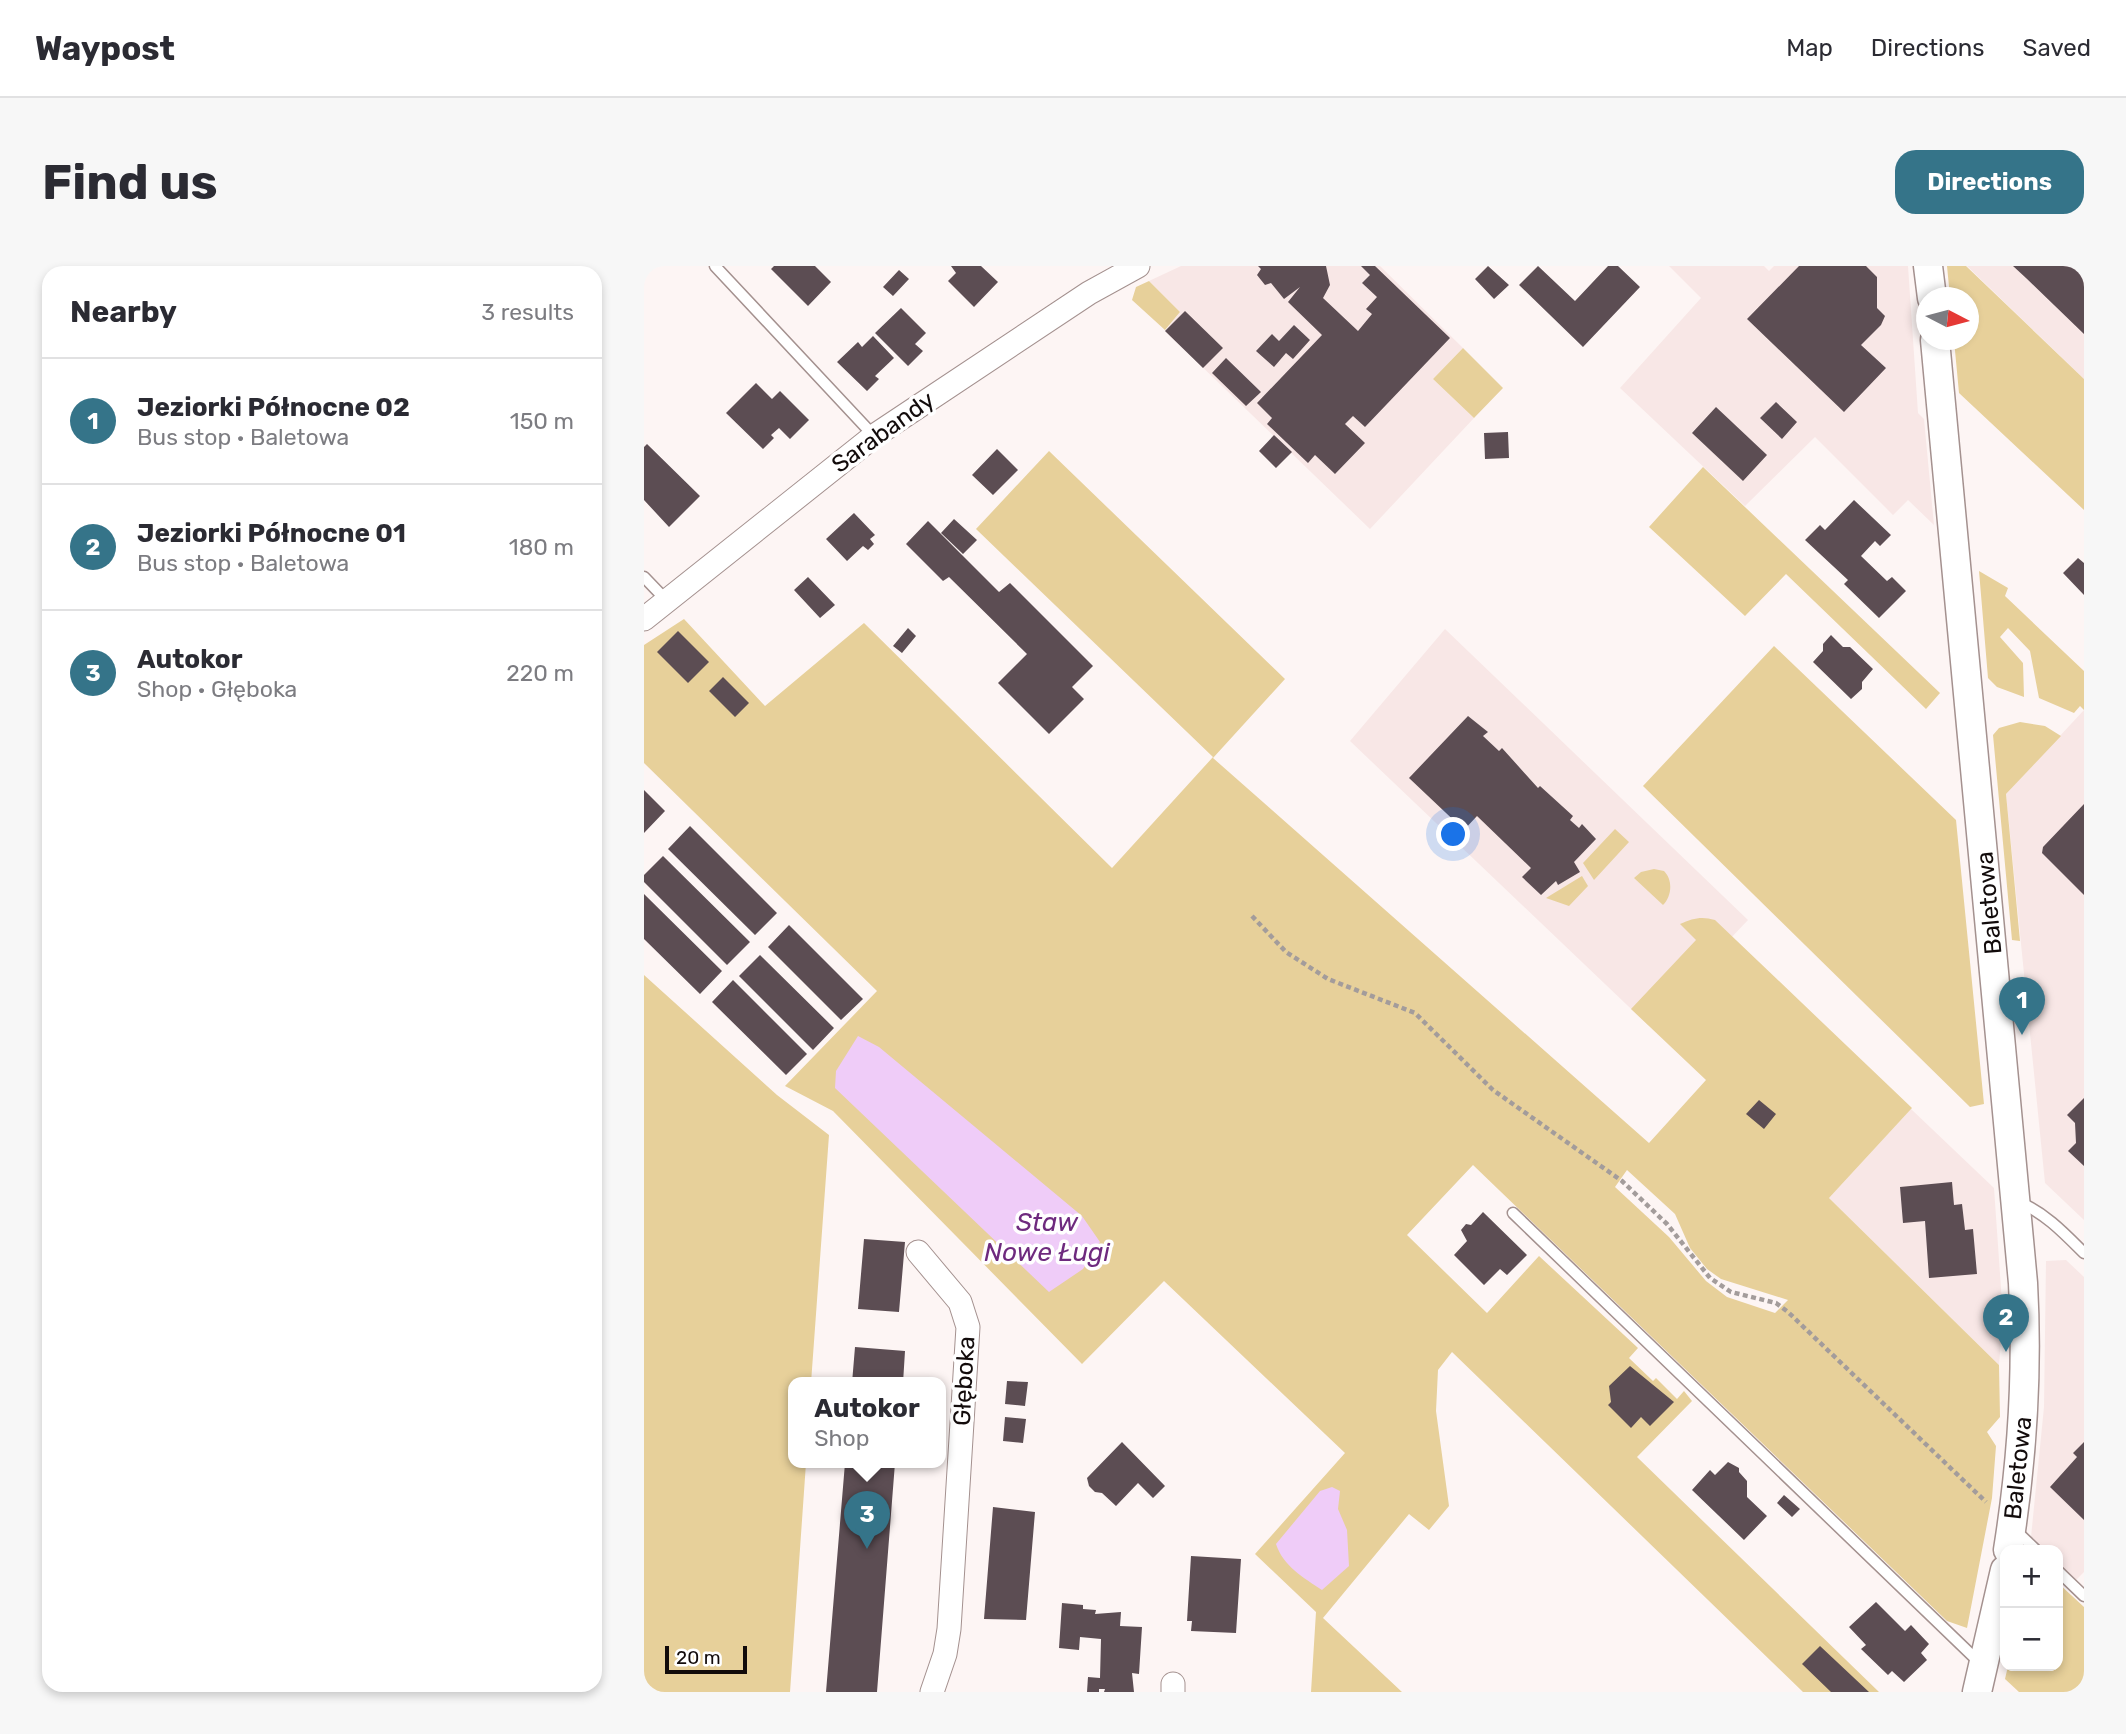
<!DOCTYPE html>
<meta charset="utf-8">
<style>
body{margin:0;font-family:Rubik,sans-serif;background:#f7f7f7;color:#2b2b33}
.controls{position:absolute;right:21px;bottom:21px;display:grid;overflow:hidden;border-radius:14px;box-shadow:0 4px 10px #0003}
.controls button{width:63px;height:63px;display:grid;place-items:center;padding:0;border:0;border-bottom:2px solid #e1e1e2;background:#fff;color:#2b2b33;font:35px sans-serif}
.compass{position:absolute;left:1272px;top:21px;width:63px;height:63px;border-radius:50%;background:#fff;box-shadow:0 4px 10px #0003;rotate:96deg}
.scale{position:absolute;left:21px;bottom:18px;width:82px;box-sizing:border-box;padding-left:7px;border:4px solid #120b0b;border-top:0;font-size:19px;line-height:24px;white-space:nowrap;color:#120b0b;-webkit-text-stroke:5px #fff;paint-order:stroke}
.you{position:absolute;left:810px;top:569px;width:24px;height:24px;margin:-18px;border:5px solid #fff;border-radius:50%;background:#1a73e8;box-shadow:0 0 0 10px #1a73e833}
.badge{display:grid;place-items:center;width:46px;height:46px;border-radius:50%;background:#357489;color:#fff;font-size:23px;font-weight:700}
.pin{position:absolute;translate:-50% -58px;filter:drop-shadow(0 2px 4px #0008)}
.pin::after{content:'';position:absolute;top:37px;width:24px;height:21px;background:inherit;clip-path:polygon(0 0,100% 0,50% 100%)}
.popup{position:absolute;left:144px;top:1111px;width:158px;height:91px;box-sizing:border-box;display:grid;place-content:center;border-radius:14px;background:#fff;filter:drop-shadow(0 2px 5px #0005);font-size:23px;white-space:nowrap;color:#7c7c81}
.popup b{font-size:26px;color:#2b2b33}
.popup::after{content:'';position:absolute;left:50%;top:100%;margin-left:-14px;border:14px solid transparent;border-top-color:#fff}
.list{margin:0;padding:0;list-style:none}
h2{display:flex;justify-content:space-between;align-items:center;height:91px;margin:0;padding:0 28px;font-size:30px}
h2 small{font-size:23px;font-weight:400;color:#7c7c81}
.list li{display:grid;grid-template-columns:46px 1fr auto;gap:21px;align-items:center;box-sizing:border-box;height:126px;padding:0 28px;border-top:2px solid #e1e1e2}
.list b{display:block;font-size:26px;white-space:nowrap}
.list p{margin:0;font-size:23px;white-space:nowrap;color:#7c7c81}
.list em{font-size:23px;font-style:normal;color:#7c7c81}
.map{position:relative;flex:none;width:1440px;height:1426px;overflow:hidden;border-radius:21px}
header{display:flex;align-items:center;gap:42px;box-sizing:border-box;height:98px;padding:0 35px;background:#fff;border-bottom:2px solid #e1e1e2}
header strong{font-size:33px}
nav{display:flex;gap:38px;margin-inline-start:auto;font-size:24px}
.intro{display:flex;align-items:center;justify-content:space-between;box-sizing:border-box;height:168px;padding:0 42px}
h1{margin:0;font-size:49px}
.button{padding:18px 32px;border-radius:21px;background:#357489;color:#fff;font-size:24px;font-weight:700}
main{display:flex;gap:42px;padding:0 42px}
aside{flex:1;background:#fff;border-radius:21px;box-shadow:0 4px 10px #0003}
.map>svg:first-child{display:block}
.built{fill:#f8e7e6}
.green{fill:#e7d09a;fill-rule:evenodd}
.water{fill:#efccf8}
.building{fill:#5c4d53}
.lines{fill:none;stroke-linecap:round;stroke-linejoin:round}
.service-casing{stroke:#a4918f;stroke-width:13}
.minor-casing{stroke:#a4918f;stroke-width:25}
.tertiary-casing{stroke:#a4918f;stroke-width:31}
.path{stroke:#a39c9b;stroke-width:4.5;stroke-dasharray:5 3.5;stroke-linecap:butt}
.service{stroke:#fff;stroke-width:10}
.minor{stroke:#fff;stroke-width:23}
.tertiary{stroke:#fff;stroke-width:28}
.labels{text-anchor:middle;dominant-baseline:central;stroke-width:7;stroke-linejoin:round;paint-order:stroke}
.street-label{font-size:24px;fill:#120b0b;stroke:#fff}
.water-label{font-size:26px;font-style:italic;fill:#6e2a7e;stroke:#fff}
</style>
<header>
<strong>Waypost</strong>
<nav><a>Map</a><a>Directions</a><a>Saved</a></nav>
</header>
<div class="intro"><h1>Find us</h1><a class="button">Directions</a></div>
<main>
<aside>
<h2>Nearby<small>3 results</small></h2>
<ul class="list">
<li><span class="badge">1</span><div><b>Jeziorki Północne 02</b><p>Bus stop · Baletowa</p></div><em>150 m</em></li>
<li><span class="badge">2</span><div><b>Jeziorki Północne 01</b><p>Bus stop · Baletowa</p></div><em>180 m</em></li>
<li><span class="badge">3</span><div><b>Autokor</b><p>Shop · Głęboka</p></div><em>220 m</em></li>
</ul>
</aside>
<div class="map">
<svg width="1440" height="1426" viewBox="0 0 1440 1426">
<rect width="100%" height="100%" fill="#fdf5f4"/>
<path class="built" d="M537,0H736L819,82L789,113L830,152L726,263L521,65L536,46L505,15Z
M1025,0H1120L1125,5L1130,0H1264L1274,147L1280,153L1290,259L1264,234L1249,249L1171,171L1101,240L976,122L1057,32Z
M1323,0H1440V113Z
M801,363L1104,654L1004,759L706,475Z
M1440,444V954L1401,917L1362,528Z
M1267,843L1350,922L1359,1051L1355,1099L1185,932Z
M1422,994L1440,1011V1306L1432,1314L1414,1297V1284H1401L1387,1271L1400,1141L1402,995Z"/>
<path class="green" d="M1303,0H1322L1440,113V244L1315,127L1310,74H1324V32L1306,31Z
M505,15L536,46L521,64L488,34L492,21Z
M819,82L859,122L830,152L789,113Z
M405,185L641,413L569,492L1005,877L1062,814L987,743L1052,674L1036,658C1049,652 1058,650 1071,654L1268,842L1185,932L1355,1099L1356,1151L1343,1166L1352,1180L1348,1232L1323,1362L1303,1355L829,899L763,969L843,1047L895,990L994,1082L985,1092L1009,1115L1012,1112L1033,1133L1040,1125L1048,1135L993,1191L1235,1426H1159L808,1086L794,1104L792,1145L805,1240L785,1264L765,1248L679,1352L758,1426H667L672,1346L611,1288L701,1187L520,1015L438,1098L189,845L141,820L233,725L0,497V379L40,353L121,440L220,357L468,602L569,491L332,263ZM983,904L1031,948L1046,982L1063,1003L1077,1013L1144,1034L1131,1047L1083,1031L1062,1015L1025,971L971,921Z
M1059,201L1296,427L1282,443L1142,308L1101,350L1005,261Z
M1335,305L1364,322L1361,330L1440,405V444L1436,440L1430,447L1395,432L1386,385L1364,362L1356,371L1379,397L1380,431L1353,421L1344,412Z
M1130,380L1312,554L1340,838L1326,841L999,520Z
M1376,456L1401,460L1417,470L1362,528L1376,675L1368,674L1349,469L1355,462Z
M971,563L985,576L950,614L939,597Z
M1010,603L1020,605C1029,614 1028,630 1019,639L990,612L997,606Z
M938,610L944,620L925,640L902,632Z
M0,709L133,829L185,869L167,1117H150V1197H162L146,1426H0Z
M1414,1317L1440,1341V1426H1375L1361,1413L1364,1400H1414Z"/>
<path class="water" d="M214,770L235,781L438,950L456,976L439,1003L405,1026L191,822L192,805Z
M688,1221L696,1225L694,1243L703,1264L705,1300L678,1324C660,1312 639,1300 632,1278L676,1225Z"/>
<path class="building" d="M130,0H171L187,16L164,40L127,3Z
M307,0H337L354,16L330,41L304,15L312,7Z
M614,0H682L686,19L679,32L714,65L728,48L722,43L733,31L718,17L726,9L717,0H731L806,72L721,161L709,150L701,158L721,177L691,208L671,189L664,197L623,158L628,152L613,137L678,69L644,36L656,21L640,33L627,17L621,19L613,9L617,3Z
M844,0L865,19L850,33L831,13Z
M894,0L931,35L964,0H974L996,21L939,81L875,19Z
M1155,0H1222L1233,11V42L1241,50L1237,59L1217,79L1242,102L1200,146L1103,53Z
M1369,0H1440V68L1382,12Z
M255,4L265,13L249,30L239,21Z
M257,42L282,67L271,78L279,85L264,100L231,67Z
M541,45L579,82L559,102L521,65Z
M650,59L666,74L649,93L642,87L630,101L612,85L628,68L635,75Z
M229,70L250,92L231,110L235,113L223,125L193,96L214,76L218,81Z
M582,92L617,126L602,140L568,107Z
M112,117L128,133L136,125L165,154L146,173L135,162L127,169L130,172L119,183L82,147Z
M1132,136L1153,156L1138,173L1116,152Z
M1072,141L1123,189L1099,215L1048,167Z
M864,166L865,192L841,193L840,167Z
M630,169L648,186L632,202L615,185Z
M3,178L56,230L25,261L0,234V181Z
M353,183L374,204L349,229L328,209Z
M1210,234L1247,269L1236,280L1231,275L1217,290L1243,315L1248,311L1262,325L1235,352L1200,318L1204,314L1161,274L1176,259L1181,264Z
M210,247L231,269L226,273L230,278L224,284L219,280L203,295L182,273Z
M310,253L333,274L319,288L297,267Z
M284,255L355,326L366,317L449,400L428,421L440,433L405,468L354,417L383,388L305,311L299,315L262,278Z
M1434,292L1440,297V329L1419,307Z
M164,311L191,339L176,352L150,324Z
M264,362L272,370L258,387L249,380Z
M34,365L65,396L44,417L13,386Z
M1187,369L1199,381H1206L1229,403L1218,416V423L1207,433L1169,396L1179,385V378Z
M79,411L105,437L91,451L65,425Z
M824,450L844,466L839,470L855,485L858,482L894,522L896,520L929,550L926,554L935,562L938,558L952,573L930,596L936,606L914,619L912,615L897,629L878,611L887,602L833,550L820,564L765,512Z
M0,524L21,545L0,567Z
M1440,538V629L1398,587L1399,581Z
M46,560L133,647L111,669L24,583Z
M19,590L106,676L83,699L0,616V609Z
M0,628L78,705L56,728L0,673Z
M145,659L219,733L197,754L124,681Z
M116,689L190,762L169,784L95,710Z
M89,714L163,788L142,809L68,736Z
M1440,832V900L1424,885L1432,877L1431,857L1423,849Z
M1115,834L1132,848L1120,863L1102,848Z
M1308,916L1310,939L1318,938L1321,964L1329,963L1333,1008L1285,1012L1281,955L1259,957L1256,921Z
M839,946L883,989L863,1009L856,1003L840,1019L810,989L823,975L817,964L822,958L827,959Z
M220,973L261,976L255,1046L214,1043Z
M211,1081L261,1085L259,1117H208Z
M986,1100L1030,1136L1006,1160L997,1151L987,1162L964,1139L967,1136L965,1120Z
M363,1115L384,1116L381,1140L361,1138Z
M361,1151L382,1153L379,1177L359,1175Z
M478,1176L521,1220L509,1232L494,1217L472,1240L458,1227L451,1226L445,1220L443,1212Z
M1440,1176V1254L1406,1221L1433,1191L1429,1187Z
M1084,1196L1095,1202V1206L1103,1215V1231L1123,1250L1100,1274L1048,1224L1066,1204L1071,1209Z
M201,1197H251L233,1426H182Z
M1140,1229L1156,1243L1148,1251L1133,1237Z
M349,1241L391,1246L382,1354L340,1353Z
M547,1290L597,1293L592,1367L547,1365L548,1355H543Z
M1232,1336L1261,1365L1267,1359L1285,1378L1277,1387L1283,1394L1260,1416L1248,1405L1244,1409L1217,1383L1222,1379L1205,1361Z
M418,1337L439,1339V1343L452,1344L451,1348L477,1346L476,1360L498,1361L495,1408L488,1407L490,1426H460L461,1423H455V1426H443L444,1411L456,1412L457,1373L436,1371L435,1384L415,1382Z
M1176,1380L1225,1426H1187L1158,1398Z"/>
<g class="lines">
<g class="service-casing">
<path id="service" d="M71,0L230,170
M0,311L24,336
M1375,936C1401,947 1420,967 1440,987
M869,947L1337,1398
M1370,1263L1392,1284
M1414,1305L1440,1330"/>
</g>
<g class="minor-casing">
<path id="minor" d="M0,353L230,170L445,27L494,0
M274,986L316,1036L324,1061L305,1363L301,1388L288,1426
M529,1426V1418"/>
</g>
<g class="tertiary-casing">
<path id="tertiary" d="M1284,0L1288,32
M1291,74L1379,1017C1384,1107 1378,1196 1364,1284
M1333,1426L1361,1304"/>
</g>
<path class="path" d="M608,650L642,686L684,713L771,747L849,824L978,915L1023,958L1066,1012L1087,1026L1132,1037L1144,1046L1342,1236"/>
<use href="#service" class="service"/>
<use href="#minor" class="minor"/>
<use href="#tertiary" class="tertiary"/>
</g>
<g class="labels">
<g class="street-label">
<text transform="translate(239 166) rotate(-36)">Sarabandy</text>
<text transform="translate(1345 637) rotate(-95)">Baletowa</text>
<text transform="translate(320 1115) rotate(-87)">Głęboka</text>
<text transform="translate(1374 1202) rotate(-84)">Baletowa</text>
</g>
<g class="water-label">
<text x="403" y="956">Staw<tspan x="403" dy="30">Nowe Ługi</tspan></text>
</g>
</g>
</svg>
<div class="controls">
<button>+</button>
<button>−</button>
</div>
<svg class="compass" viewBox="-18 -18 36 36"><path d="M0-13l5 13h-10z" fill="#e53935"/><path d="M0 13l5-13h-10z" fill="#7c7c81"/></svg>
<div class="scale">20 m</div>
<div class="you"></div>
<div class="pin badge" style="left:1378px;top:769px">1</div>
<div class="pin badge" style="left:1362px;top:1086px">2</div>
<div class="pin badge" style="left:223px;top:1283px">3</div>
<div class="popup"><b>Autokor</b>Shop</div>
</div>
</main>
